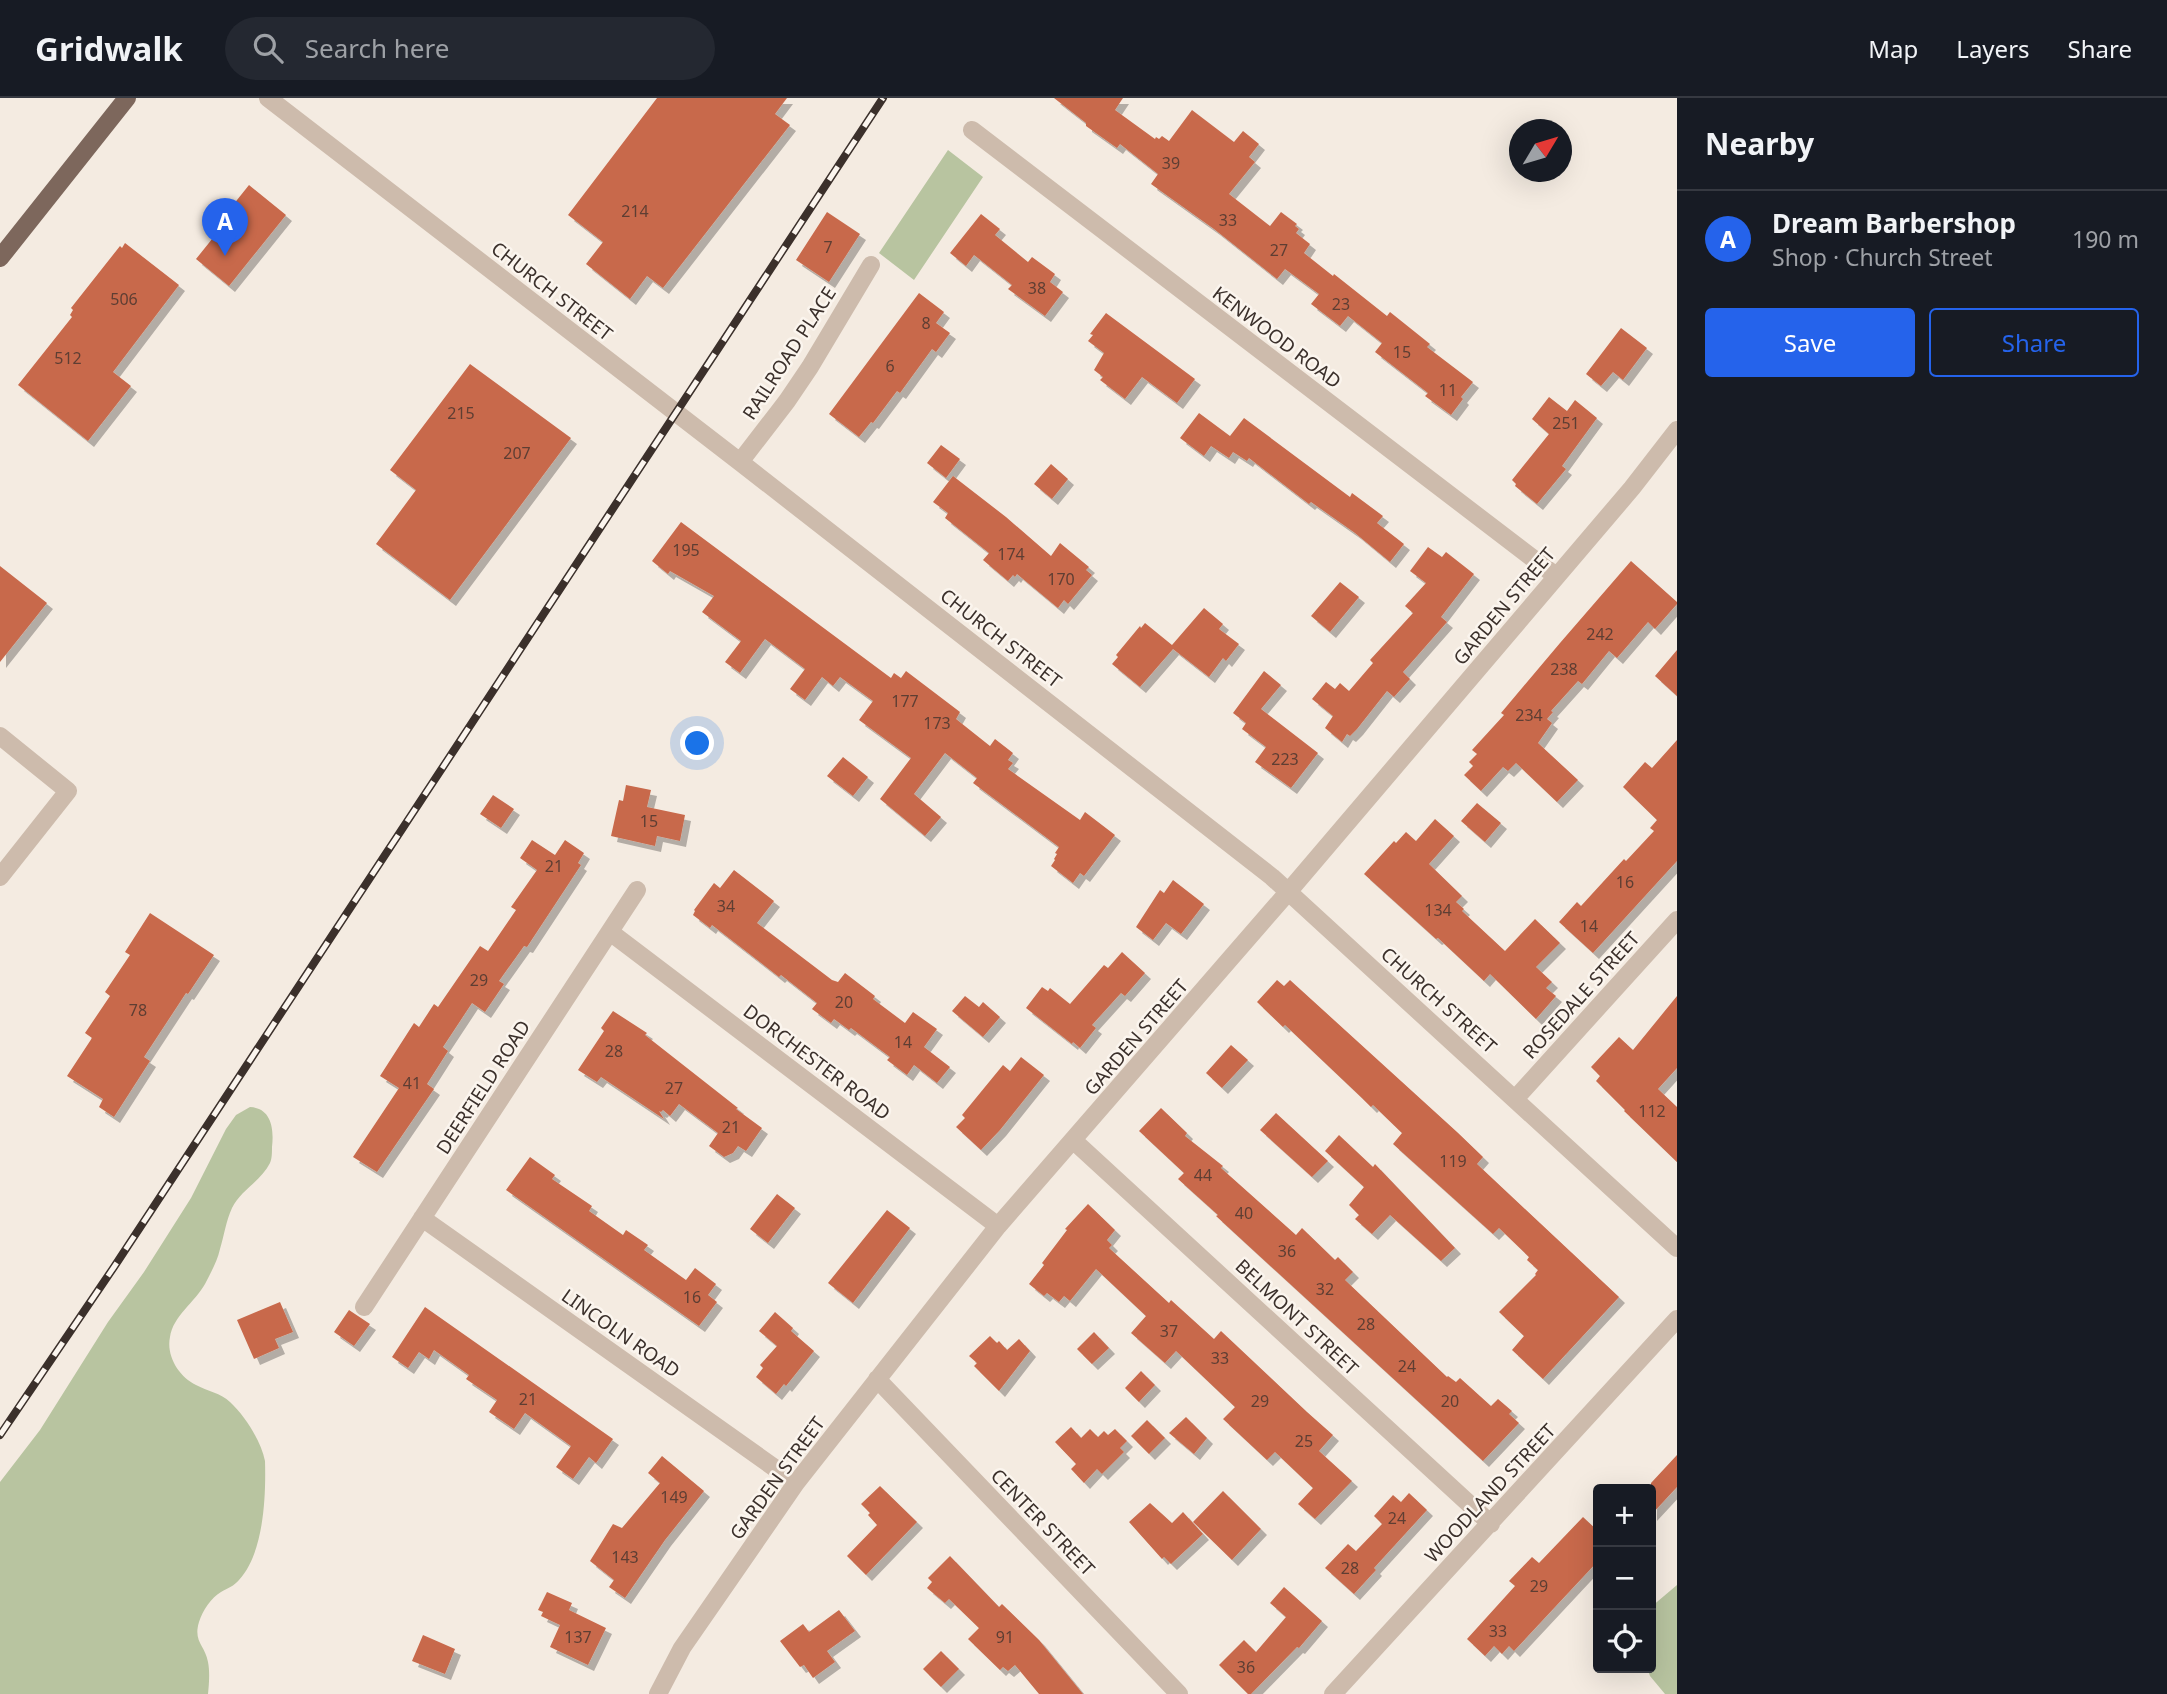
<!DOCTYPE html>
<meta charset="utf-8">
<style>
body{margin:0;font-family:"Noto Sans",sans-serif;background:#242831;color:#f1f3f6}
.controls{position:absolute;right:21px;bottom:21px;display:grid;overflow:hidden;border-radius:7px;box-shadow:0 7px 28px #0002}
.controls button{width:63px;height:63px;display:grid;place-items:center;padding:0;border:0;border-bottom:2px solid #363941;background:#171b24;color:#f1f3f6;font:35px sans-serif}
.compass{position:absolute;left:1509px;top:21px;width:63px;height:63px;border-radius:50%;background:#171b24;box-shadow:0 7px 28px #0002;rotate:52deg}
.you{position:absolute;left:698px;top:646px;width:24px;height:24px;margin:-18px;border:5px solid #fff;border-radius:50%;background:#1a73e8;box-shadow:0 0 0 10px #1a73e833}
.badge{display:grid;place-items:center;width:46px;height:46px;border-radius:50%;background:#2563eb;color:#fff;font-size:23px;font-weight:700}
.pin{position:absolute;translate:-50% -58px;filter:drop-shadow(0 2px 4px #0008)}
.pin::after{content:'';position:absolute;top:37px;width:24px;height:21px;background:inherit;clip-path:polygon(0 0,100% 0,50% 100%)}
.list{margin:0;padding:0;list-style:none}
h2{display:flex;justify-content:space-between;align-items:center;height:91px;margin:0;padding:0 28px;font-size:30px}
h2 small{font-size:23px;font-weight:400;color:#9ea1a6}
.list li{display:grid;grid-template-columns:46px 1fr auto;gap:21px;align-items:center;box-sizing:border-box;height:98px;padding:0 28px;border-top:2px solid #363941}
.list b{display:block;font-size:26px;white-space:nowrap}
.list p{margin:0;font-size:23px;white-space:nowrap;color:#9ea1a6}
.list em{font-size:23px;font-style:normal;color:#9ea1a6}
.actions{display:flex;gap:14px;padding:21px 28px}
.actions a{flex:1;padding:16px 0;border:2px solid #2563eb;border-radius:7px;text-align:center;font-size:24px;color:#2563eb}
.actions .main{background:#2563eb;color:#fff}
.icon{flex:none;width:38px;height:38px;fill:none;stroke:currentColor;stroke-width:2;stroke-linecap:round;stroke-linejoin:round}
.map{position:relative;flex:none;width:1677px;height:1596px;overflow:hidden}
header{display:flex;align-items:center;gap:42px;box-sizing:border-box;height:98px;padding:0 35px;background:#171b24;border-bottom:2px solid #363941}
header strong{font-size:33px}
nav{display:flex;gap:38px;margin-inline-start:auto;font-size:24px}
.search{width:490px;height:63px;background:#242831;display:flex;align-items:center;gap:18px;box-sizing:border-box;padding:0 24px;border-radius:38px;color:#9ea1a6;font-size:26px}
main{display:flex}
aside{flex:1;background:#171b24}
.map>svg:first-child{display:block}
.green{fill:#b8c4a0}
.building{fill:#c8694b;filter:url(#shadow)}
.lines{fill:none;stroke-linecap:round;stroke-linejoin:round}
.minor{stroke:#cdbbac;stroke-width:18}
.major{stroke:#7d675c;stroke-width:18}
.rail-casing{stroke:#3b302b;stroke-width:8}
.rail{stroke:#fbf5ee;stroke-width:5;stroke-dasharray:16;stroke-linecap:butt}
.labels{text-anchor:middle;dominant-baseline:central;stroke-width:5;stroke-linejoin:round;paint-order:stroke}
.number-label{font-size:16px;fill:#5e3e33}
.street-label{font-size:19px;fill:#3b302b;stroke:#fbf5ee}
</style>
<header>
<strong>Gridwalk</strong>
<div class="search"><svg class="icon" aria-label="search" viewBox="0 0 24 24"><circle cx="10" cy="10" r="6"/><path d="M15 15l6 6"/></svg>Search here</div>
<nav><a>Map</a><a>Layers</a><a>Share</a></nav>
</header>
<main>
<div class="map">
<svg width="1677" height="1596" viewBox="0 0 1677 1596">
<defs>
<filter id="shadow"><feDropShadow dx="6" dy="6" stdDeviation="0" flood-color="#0004"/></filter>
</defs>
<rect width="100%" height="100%" fill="#f4ebe1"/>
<path class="green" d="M948,52L983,79L914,182L879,155Z
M250,1009C272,1010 274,1032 272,1049C272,1054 272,1061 270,1065C261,1083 241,1092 232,1110C226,1123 224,1138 220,1151C217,1164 211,1174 205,1186C195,1204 173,1218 170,1239C166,1258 179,1279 196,1287C207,1293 221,1295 230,1304C245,1318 261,1343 265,1363C266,1398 264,1455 239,1482C234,1488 228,1490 221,1494C211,1500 203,1512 199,1524C193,1544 205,1547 208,1564C210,1574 209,1586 208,1596H0V1384L40,1332L108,1224L144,1174L191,1100L226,1031L236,1017Z
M1677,1487V1596H1665L1650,1578L1647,1570H1651V1509Z"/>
<path class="building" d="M657,0H787L775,16L790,27L663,190L647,178L630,201L586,166L603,144L568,117Z
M1054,0H1123L1115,12L1155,41L1156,39L1159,41L1162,38L1169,43L1192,12L1234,44L1243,33L1259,46L1249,59L1255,64L1229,96L1270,128L1281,114L1297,126L1295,128L1299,131L1296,135L1310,146L1304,155L1333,178L1334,176L1387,218L1390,214L1430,246L1427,249L1473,284L1461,299L1463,301L1451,317L1425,298L1428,295L1375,254L1382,245L1348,218L1340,228L1311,206L1319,196L1285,171L1277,181L1214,131L1151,86L1158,76L1120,46L1117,50L1086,28V25Z
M249,87L286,117L229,188L196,161L233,115L229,112Z
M827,114L860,136L829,184L796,162Z
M981,116L1000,131L995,137L1028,164L1032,159L1055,176L1050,184L1063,194L1045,218L1008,191L1012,187L974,157L966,168L950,155Z
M125,145L179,187L113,274L131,288L88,343L18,287L72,219L70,217L73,212L71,210L120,148L122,150Z
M919,195L944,214L936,225L950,235L936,254L932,251L900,295L897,293L873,325L871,324L859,339L829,316Z
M1106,215L1195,281L1177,305L1142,279L1125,301L1100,282L1103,279L1094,272L1104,255L1088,243L1093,237L1090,236Z
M1621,230L1647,250L1623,282L1613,274L1601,288L1586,276Z
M470,266L571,340L450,502L376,446L416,392L390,372Z
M1549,299L1567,313L1575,302L1597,320L1562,368L1566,371L1537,406L1515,388L1516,386L1512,382L1549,336L1532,321Z
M1199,315L1230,338L1244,320L1350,399L1352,395L1383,418L1377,425L1404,446L1390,464L1355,435L1311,404L1309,406L1249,360L1247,363L1233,354L1229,360L1211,348L1204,358L1180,340Z
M941,347L960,361L946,380L927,365Z
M1051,366L1068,381L1052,401L1034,386Z
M953,378L1006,419L1051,458L1060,445L1089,469L1086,472L1092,477L1068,506L1064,502L1058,510L1017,476L1015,479L1013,477L1008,483L983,462L989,455L945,420L948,415L933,404Z
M681,424L891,580L894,575L901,580L906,573L960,614L956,621L990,648L995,641L1013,655L1008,662L1013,665L1008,671L1080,722L1085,714L1115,737L1084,778L1080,775L1073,785L1051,768L1055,762L1054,761L1057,756L1055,755L1059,749L973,685L977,680L945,655L914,696L941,719L925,738L880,701L911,660L859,622L873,603L840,579L833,588L822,579L805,602L790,591L805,571L765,541L740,575L725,564L741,543L702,514L714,498L670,473L668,476L652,463Z
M1428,449L1442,459L1446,454L1474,476L1441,519L1447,524L1403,574L1410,581L1394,599L1387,593L1357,631L1350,638L1347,636L1342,644L1325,630L1333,618L1312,601L1326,584L1335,591L1340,585L1349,593L1373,565L1370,562L1413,515L1405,508L1426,485L1410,473Z
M1631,463L1677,504V506L1655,531L1648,524L1617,560L1609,553L1582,586L1578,583L1551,613L1553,614L1547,621L1552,625L1538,645L1578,682L1557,704L1516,665L1508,673L1503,669L1481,693L1464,677L1473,668L1469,664L1477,656L1472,652L1504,617L1501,615L1560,545Z
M0,468L47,505L0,564Z
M1340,484L1359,499L1330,534L1311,518Z
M1204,510L1223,526L1219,531L1239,546L1226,563L1223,560L1209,579L1173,551L1140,589L1112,566L1118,559L1116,557L1140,528L1141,530L1145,525L1172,547Z
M1677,552V598L1655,578Z
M1264,573L1281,587L1261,611L1318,655L1291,690L1255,664L1266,649L1242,631L1246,625L1233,615Z
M1677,642V763L1593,855L1559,824L1577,804L1581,808L1624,761L1626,763L1654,733L1650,730L1657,722L1623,689L1645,664L1652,670Z
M843,659L868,679L853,698L827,678Z
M626,687L651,692L647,709L685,717L680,743L657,738L655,748L611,738L619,702L623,703Z
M493,697L514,711L501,730L480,716Z
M1477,705L1501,725L1485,744L1461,723Z
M1435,721L1454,738L1429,766L1462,798L1456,804L1464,811L1462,813L1505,853L1535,821L1560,845L1536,869L1552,884L1546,890L1556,898L1536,921L1490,876L1484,883L1438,840L1436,841L1364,776L1394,743L1396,745L1406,734L1416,743Z
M532,742L555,757L565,742L584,755L578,765L581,767L527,849L524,848L499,883L504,886L485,914L472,905L443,949L448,953L427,986L434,991L377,1074L353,1059L399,990L380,978L414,925L419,929L434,906L438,909L480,848L488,853L516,812L511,809L537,772L520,760Z
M734,772L774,803L757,825L832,882L838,884L845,875L875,898L873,901L905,925L913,914L937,931L924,949L950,969L937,985L914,967L907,977L887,962L890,959L851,930L849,932L834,921L831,925L812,911L817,905L781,877L779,879L712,827L710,830L693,817L695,813L694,812L714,785L720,790Z
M1173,782L1204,806L1181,836L1166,825L1153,842L1136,829L1160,792L1164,795Z
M150,815L214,857L188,896L186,895L144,959L150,963L114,1019L99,1009L103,1001L67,978L92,940L85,935L110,898L105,894L130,857L125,854Z
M1122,854L1145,875L1125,898L1121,895L1092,927L1096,930L1080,950L1073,944L1072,946L1026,910L1042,889L1048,893L1050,890L1070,906L1104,867L1108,870Z
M1277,882L1284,888L1290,882L1457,1034L1483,1059L1477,1066L1619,1199L1543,1281L1512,1252L1524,1238L1499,1214L1536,1177L1535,1176L1538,1172L1527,1162L1529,1159L1499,1130L1493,1136L1393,1046L1402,1035L1373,1007L1371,1009L1362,1000L1285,927L1283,929L1257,904Z
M965,898L979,909L983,904L1000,919L983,939L952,913Z
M1677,898V970L1658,991L1677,1009V1064L1624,1013L1625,1012L1596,983L1600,978L1591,969L1619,939L1633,952Z
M613,913L647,935L645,937L738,1010L736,1011L762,1030L746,1053L738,1048L733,1055L724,1059L709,1048L718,1035L679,1006L670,1018L663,1012L661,1014L659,1013L664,1021L601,979L597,984L578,972L604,933L601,930Z
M1231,947L1248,962L1222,990L1206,975Z
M1021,959L1044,977L1000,1032L981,1052L956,1029L965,1020L962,1017L1003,967L1010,973Z
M1161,1010L1187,1035L1185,1038L1223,1068L1221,1070L1296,1137L1302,1130L1335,1162L1338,1159L1353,1174L1345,1182L1447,1279L1448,1278L1456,1284L1460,1280L1491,1308L1498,1301L1512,1313L1509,1316L1519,1325L1483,1363L1216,1118L1218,1117L1178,1081L1184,1075L1139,1033Z
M1276,1015L1328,1063L1312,1079L1260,1032Z
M1339,1037L1373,1069L1375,1066L1455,1150L1441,1163L1390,1117L1372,1136L1355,1121L1359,1117L1349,1107L1364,1089L1325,1053Z
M530,1059L555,1077L552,1081L592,1108L589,1113L623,1137L626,1132L648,1147L644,1152L686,1182L695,1170L716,1186L708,1197L717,1204L699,1228L506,1092Z
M777,1096L795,1110L768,1145L750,1131Z
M1088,1106L1115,1132L1107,1142L1112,1147L1109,1150L1169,1205L1171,1202L1214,1241L1221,1233L1307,1314L1333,1337L1319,1353L1352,1383L1315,1421L1298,1406L1313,1390L1275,1354L1267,1362L1223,1321L1235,1309L1176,1253L1165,1265L1131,1235L1146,1218L1096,1171L1070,1203L1064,1198L1059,1204L1047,1195L1044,1198L1029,1186L1044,1167L1042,1165L1067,1132L1065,1131Z
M887,1112L910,1130L853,1205L828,1185Z
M280,1204L293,1234L275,1241L279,1250L254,1261L237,1222Z
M425,1209L613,1341L596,1365L589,1359L573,1381L556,1369L571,1348L525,1315L514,1331L489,1314L497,1302L466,1281L469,1277L434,1252L429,1261L419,1254L408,1270L392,1259Z
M349,1212L370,1226L354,1248L334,1234Z
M775,1214L793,1230L791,1233L814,1253L786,1288L784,1286L776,1296L756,1279L763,1270L760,1267L777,1248L759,1233Z
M1094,1234L1109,1250L1092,1266L1077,1251Z
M990,1238L997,1245L999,1243L1007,1252L1019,1241L1030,1253L999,1293L974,1268L977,1265L969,1258Z
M1141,1273L1155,1287L1139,1304L1125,1290Z
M1186,1319L1207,1340L1194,1356L1169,1335Z
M1147,1322L1165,1340L1149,1356L1131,1338Z
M1071,1329L1081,1340L1090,1331L1098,1339L1104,1333L1108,1337L1115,1331L1127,1343L1120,1350L1124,1354L1102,1376L1097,1371L1084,1385L1071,1371L1076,1366L1055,1344Z
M1677,1357V1389L1651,1417V1385Z
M662,1358L704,1393L665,1442L625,1500L609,1489L614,1482L590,1463L613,1426L622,1430L660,1385L648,1375Z
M880,1388L917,1424L866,1477L847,1458L877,1427L868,1417L870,1415L861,1406Z
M1223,1393L1261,1431L1232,1462L1193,1424Z
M1409,1395L1427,1412L1374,1470L1376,1472L1354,1496L1325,1470L1348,1446L1356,1453L1382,1426L1374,1418L1393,1397L1401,1404Z
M1150,1405L1172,1425L1183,1414L1203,1436L1171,1466L1164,1459L1162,1461L1154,1452L1129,1424Z
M1583,1419L1598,1433V1463L1514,1553L1509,1548L1502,1556L1494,1548L1485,1558L1467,1541L1515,1488L1509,1483L1532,1459L1539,1465Z
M950,1458L999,1509L1002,1506L1039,1542L1083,1596H1039L1015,1567L1008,1573L1003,1569L1000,1572L968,1541L979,1530L949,1501L945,1505L927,1490L932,1484L928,1480Z
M1284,1489L1322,1523L1299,1550L1297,1549L1251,1596H1248L1219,1567L1244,1542L1256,1554L1286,1519L1270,1505Z
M547,1494L572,1505L569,1512L606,1530L588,1567L550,1549L560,1527L541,1518L543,1514L538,1512Z
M839,1512L855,1533L827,1553L835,1564L813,1580L804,1567L800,1569L780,1543L803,1526L809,1534Z
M423,1537L455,1551L445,1576L412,1563Z
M941,1553L959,1571L941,1589L923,1571Z"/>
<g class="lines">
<path class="minor" d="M268,0L740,364L1272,779L1677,1150
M972,32L1556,478
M740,364L787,303L810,269L871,167
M0,638L68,693L0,779
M610,834L998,1128
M1515,1001L1677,822
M1074,1043L1491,1426
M422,1120L796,1385
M364,1209L637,792
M877,1281L1179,1596
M658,1596L682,1550L796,1385L998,1128L1289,793L1632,390L1677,332
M1333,1596L1677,1221"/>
<path class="major" d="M0,160L127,0"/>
<g class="rail-casing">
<path id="rail" d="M0,1337L114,1169L883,0"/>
</g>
<use href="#rail" class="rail"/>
</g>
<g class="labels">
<g class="number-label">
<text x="1171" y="65">39</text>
<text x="635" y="113">214</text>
<text x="1228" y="122">33</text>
<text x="828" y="149">7</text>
<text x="1279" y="152">27</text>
<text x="1037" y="190">38</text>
<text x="124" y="201">506</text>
<text x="1341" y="206">23</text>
<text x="926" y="225">8</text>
<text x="1402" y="254">15</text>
<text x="68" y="260">512</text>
<text x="890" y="268">6</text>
<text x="1448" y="292">11</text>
<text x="461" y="315">215</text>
<text x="1566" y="325">251</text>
<text x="517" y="355">207</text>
<text x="686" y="452">195</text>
<text x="1011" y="456">174</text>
<text x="1061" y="481">170</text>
<text x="1600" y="536">242</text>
<text x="1564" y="571">238</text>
<text x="905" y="603">177</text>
<text x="1529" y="617">234</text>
<text x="937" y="625">173</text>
<text x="1285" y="661">223</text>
<text x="649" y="723">15</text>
<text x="554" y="768">21</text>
<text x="1625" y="784">16</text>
<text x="726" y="808">34</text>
<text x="1438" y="812">134</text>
<text x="1589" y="828">14</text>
<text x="479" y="882">29</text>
<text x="844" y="904">20</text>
<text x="138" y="912">78</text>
<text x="903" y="944">14</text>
<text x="614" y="953">28</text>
<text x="412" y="985">41</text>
<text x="674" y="990">27</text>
<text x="1652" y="1013">112</text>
<text x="731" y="1029">21</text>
<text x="1453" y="1063">119</text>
<text x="1203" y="1077">44</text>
<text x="1244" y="1115">40</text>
<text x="1287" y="1153">36</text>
<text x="1325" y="1191">32</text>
<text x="692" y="1199">16</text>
<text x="1366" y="1226">28</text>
<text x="1169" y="1233">37</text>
<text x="1220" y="1260">33</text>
<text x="1407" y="1268">24</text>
<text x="528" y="1301">21</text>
<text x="1260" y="1303">29</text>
<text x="1450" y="1303">20</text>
<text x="1304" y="1343">25</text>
<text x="674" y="1399">149</text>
<text x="1397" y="1420">24</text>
<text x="625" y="1459">143</text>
<text x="1350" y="1470">28</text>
<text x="1539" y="1488">29</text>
<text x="1498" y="1533">33</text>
<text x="578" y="1539">137</text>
<text x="1005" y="1539">91</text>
<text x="1246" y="1569">36</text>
</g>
<g class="street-label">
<text transform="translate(552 193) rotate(38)">CHURCH STREET</text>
<text transform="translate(1277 239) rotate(37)">KENWOOD ROAD</text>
<text transform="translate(789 255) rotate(-57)">RAILROAD PLACE</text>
<text transform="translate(1504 508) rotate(-50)">GARDEN STREET</text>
<text transform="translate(1001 540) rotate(38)">CHURCH STREET</text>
<text transform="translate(1581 897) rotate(-48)">ROSEDALE STREET</text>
<text transform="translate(1439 902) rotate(42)">CHURCH STREET</text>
<text transform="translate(1136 939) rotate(-49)">GARDEN STREET</text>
<text transform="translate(817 964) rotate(37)">DORCHESTER ROAD</text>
<text transform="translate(483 989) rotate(-57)">DEERFIELD ROAD</text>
<text transform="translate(1297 1219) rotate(43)">BELMONT STREET</text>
<text transform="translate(621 1235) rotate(35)">LINCOLN ROAD</text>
<text transform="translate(777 1380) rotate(-54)">GARDEN STREET</text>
<text transform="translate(1490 1395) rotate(-47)">WOODLAND STREET</text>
<text transform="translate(1043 1424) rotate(46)">CENTER STREET</text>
</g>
</g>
</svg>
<div class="controls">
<button>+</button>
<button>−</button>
<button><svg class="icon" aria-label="locate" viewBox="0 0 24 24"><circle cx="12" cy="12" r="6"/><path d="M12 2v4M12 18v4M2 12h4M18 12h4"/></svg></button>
</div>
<svg class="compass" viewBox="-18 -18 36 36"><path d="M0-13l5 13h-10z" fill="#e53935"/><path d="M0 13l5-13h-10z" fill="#9ea1a6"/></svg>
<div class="you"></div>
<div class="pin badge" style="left:225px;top:158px">A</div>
</div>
<aside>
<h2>Nearby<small></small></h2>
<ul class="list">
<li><span class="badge">A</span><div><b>Dream Barbershop</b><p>Shop · Church Street</p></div><em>190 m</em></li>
</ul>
<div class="actions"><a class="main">Save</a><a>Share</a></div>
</aside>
</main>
